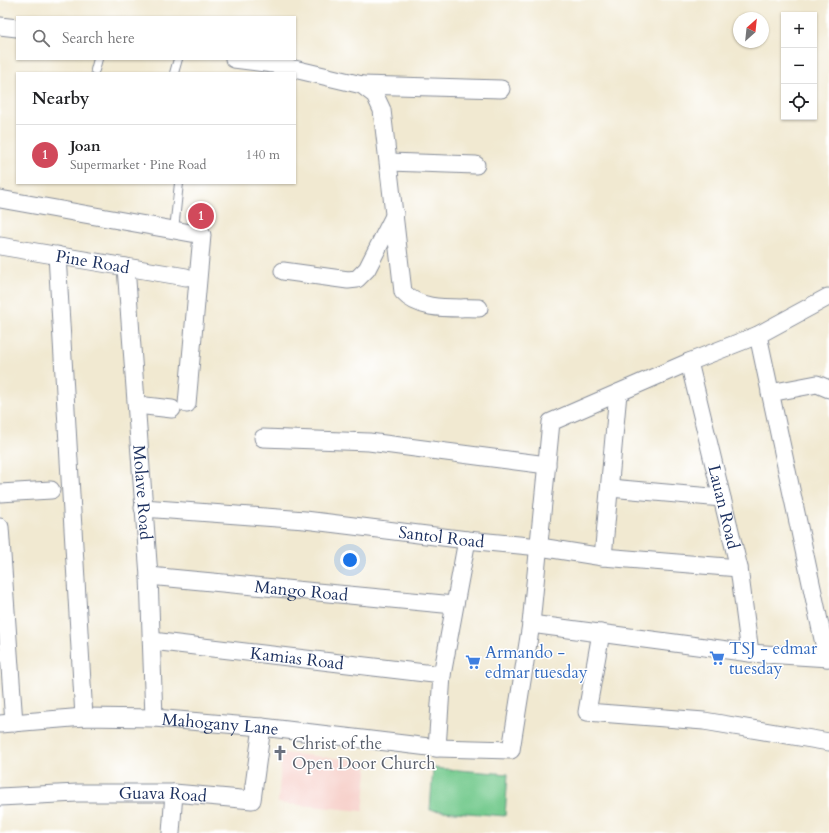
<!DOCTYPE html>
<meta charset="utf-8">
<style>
body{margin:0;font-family:Cardo,serif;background:#f6f6f6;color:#202124}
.controls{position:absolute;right:12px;top:12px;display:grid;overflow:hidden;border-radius:0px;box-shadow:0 1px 3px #0004}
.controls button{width:36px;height:36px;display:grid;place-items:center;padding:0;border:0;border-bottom:1px solid #e0e0e0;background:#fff;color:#202124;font:20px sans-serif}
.compass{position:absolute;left:733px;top:12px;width:36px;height:36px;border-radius:50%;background:#fff;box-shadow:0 1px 3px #0004;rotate:27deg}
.you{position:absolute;left:350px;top:560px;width:14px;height:14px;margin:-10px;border:3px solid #fff;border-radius:50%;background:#1a73e8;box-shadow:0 0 0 6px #1a73e833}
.badge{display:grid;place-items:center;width:26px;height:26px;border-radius:50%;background:#d1495b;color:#fff;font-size:13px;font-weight:700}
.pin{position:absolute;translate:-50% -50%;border:2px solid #fff;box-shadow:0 1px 4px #0006}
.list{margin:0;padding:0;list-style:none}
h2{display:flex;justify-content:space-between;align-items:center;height:52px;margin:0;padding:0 16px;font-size:17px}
h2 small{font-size:13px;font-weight:400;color:#757577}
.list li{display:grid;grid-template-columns:26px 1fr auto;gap:12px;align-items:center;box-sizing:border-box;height:60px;padding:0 16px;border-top:1px solid #e0e0e0}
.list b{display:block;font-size:15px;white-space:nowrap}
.list p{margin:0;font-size:13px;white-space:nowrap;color:#757577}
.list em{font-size:13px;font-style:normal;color:#757577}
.icon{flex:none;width:22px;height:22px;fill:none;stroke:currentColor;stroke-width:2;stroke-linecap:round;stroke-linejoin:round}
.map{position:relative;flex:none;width:829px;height:833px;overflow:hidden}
.search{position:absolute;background:#fff;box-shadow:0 1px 3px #0004;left:16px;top:16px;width:280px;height:44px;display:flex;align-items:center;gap:10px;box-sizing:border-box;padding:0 14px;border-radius:0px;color:#757577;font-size:15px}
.panel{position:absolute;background:#fff;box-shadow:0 1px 3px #0004;left:16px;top:72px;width:280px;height:112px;border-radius:0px}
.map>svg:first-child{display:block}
.built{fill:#f7d0ca}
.pitch{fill:#75ca8e;stroke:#487c76}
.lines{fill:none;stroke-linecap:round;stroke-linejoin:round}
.service-casing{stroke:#868c98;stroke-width:10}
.minor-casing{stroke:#868c98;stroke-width:19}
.service{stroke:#fff;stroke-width:8}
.minor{stroke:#fff;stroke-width:17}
.labels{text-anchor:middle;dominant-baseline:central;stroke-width:3;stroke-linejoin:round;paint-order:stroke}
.street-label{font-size:17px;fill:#1b2f5e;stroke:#fff}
.shop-label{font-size:17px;fill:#366cbe;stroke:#fff;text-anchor:start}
.worship-label{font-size:17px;fill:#5b616d;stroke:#fff;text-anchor:start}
</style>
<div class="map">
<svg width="829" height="833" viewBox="0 0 829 833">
<rect width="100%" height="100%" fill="#fff"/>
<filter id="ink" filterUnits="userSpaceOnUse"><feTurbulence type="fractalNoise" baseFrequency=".025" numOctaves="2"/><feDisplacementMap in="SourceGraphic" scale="8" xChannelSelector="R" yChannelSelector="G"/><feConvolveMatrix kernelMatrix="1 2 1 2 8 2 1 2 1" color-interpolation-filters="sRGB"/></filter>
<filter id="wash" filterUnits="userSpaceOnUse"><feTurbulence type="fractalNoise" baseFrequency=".012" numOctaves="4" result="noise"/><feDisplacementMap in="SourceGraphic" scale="16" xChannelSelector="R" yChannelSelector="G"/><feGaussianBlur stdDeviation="0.9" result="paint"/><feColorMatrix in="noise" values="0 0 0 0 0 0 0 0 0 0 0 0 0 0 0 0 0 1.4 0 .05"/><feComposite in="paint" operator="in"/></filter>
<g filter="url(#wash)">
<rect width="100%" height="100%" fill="#f1e9d1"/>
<path class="built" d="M282,753L368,761L363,811L278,803Z"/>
<path class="pitch" d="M433,768L508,774L505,816L430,810Z"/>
</g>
<g filter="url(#ink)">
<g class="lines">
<g class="service-casing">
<path id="service" d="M95,70L98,59
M174,73L178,59
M174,230L179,183"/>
</g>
<g class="minor-casing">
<g id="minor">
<path d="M0,26L17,28"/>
<path d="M234,59L273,64L362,85L375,95L382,110L403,292C421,312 454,307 479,308"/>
<path d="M362,85L501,89"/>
<path d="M389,162L476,165"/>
<path d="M0,199L202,235L187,404"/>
<path id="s1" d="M0,246L186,277"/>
<path d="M57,255L84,717"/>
<path id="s2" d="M126,267L149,576L154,718"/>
<path d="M283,271L348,280L357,279L367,269L395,214"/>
<path d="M758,335L827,658"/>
<path id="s3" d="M689,362L739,568L750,653"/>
<path d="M770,393L817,384L829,389"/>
<path d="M137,405L172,409"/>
<path d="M263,438L369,442L547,465"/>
<path d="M610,488L722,498"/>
<path d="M0,493L51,490"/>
<path id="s4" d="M143,508L305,520L467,540L540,547L603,557L739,568"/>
<path d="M0,527L14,723"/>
<path d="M603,557L618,393"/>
<path id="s5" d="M149,576L454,605"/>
<path d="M531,624L750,653L829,658"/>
<path d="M601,633L587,712L704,721L829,742"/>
<path id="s6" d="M152,641L442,675"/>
<path id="s7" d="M0,724L84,717L154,718L262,727L437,748L511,750L531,624L551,422L689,362L758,335L828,297"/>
<path d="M437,748L442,675L467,540"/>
<path id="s8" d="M0,797L77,793H174L252,800L262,727"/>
<path d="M171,833L174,793"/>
</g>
</g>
<use href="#service" class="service"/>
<use href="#minor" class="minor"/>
</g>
</g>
<defs>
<g id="supermarket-bare" transform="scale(1.2)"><path d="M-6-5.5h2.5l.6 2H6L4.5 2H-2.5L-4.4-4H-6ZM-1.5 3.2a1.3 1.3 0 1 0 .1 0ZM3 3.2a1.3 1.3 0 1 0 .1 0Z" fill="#3f7fe0" stroke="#fff" stroke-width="2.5" paint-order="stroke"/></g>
<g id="church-bare" transform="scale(1.2)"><path d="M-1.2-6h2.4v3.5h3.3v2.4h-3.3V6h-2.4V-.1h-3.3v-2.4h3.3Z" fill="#6b7280" stroke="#fff" stroke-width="2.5" paint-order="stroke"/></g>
</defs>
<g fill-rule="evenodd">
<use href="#supermarket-bare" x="717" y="658"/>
<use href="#supermarket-bare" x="473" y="662"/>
<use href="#church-bare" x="280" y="753"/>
</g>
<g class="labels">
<g class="street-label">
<text stroke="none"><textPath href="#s1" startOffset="94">Pine Road</textPath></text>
<text stroke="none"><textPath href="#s2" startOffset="226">Molave Road</textPath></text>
<text stroke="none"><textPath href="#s3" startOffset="149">Lauan Road</textPath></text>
<text stroke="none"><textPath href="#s4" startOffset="300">Santol Road</textPath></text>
<text stroke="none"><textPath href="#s5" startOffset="153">Mango Road</textPath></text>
<text stroke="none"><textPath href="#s6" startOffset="146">Kamias Road</textPath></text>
<text stroke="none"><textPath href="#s7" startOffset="221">Mahogany Lane</textPath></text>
<text stroke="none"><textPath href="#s8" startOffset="163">Guava Road</textPath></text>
</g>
<g class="shop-label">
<text x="729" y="648">TSJ - edmar<tspan x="729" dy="20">tuesday</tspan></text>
<text x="485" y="652">Armando -<tspan x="485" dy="20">edmar tuesday</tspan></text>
</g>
<g class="worship-label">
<text x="292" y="743">Christ of the<tspan x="292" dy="20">Open Door Church</tspan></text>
</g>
</g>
</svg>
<div class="controls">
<button>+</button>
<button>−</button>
<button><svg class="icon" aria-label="locate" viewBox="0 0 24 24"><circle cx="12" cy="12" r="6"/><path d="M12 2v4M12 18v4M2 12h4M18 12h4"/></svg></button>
</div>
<svg class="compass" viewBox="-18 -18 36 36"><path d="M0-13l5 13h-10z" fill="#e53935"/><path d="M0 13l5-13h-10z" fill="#757577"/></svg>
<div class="you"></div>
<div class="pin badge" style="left:201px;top:216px">1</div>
<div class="search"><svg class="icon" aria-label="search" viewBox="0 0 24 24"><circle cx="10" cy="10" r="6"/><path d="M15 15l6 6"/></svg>Search here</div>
<section class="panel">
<h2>Nearby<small></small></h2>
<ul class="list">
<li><span class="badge">1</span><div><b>Joan</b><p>Supermarket · Pine Road</p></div><em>140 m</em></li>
</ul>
</section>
</div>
